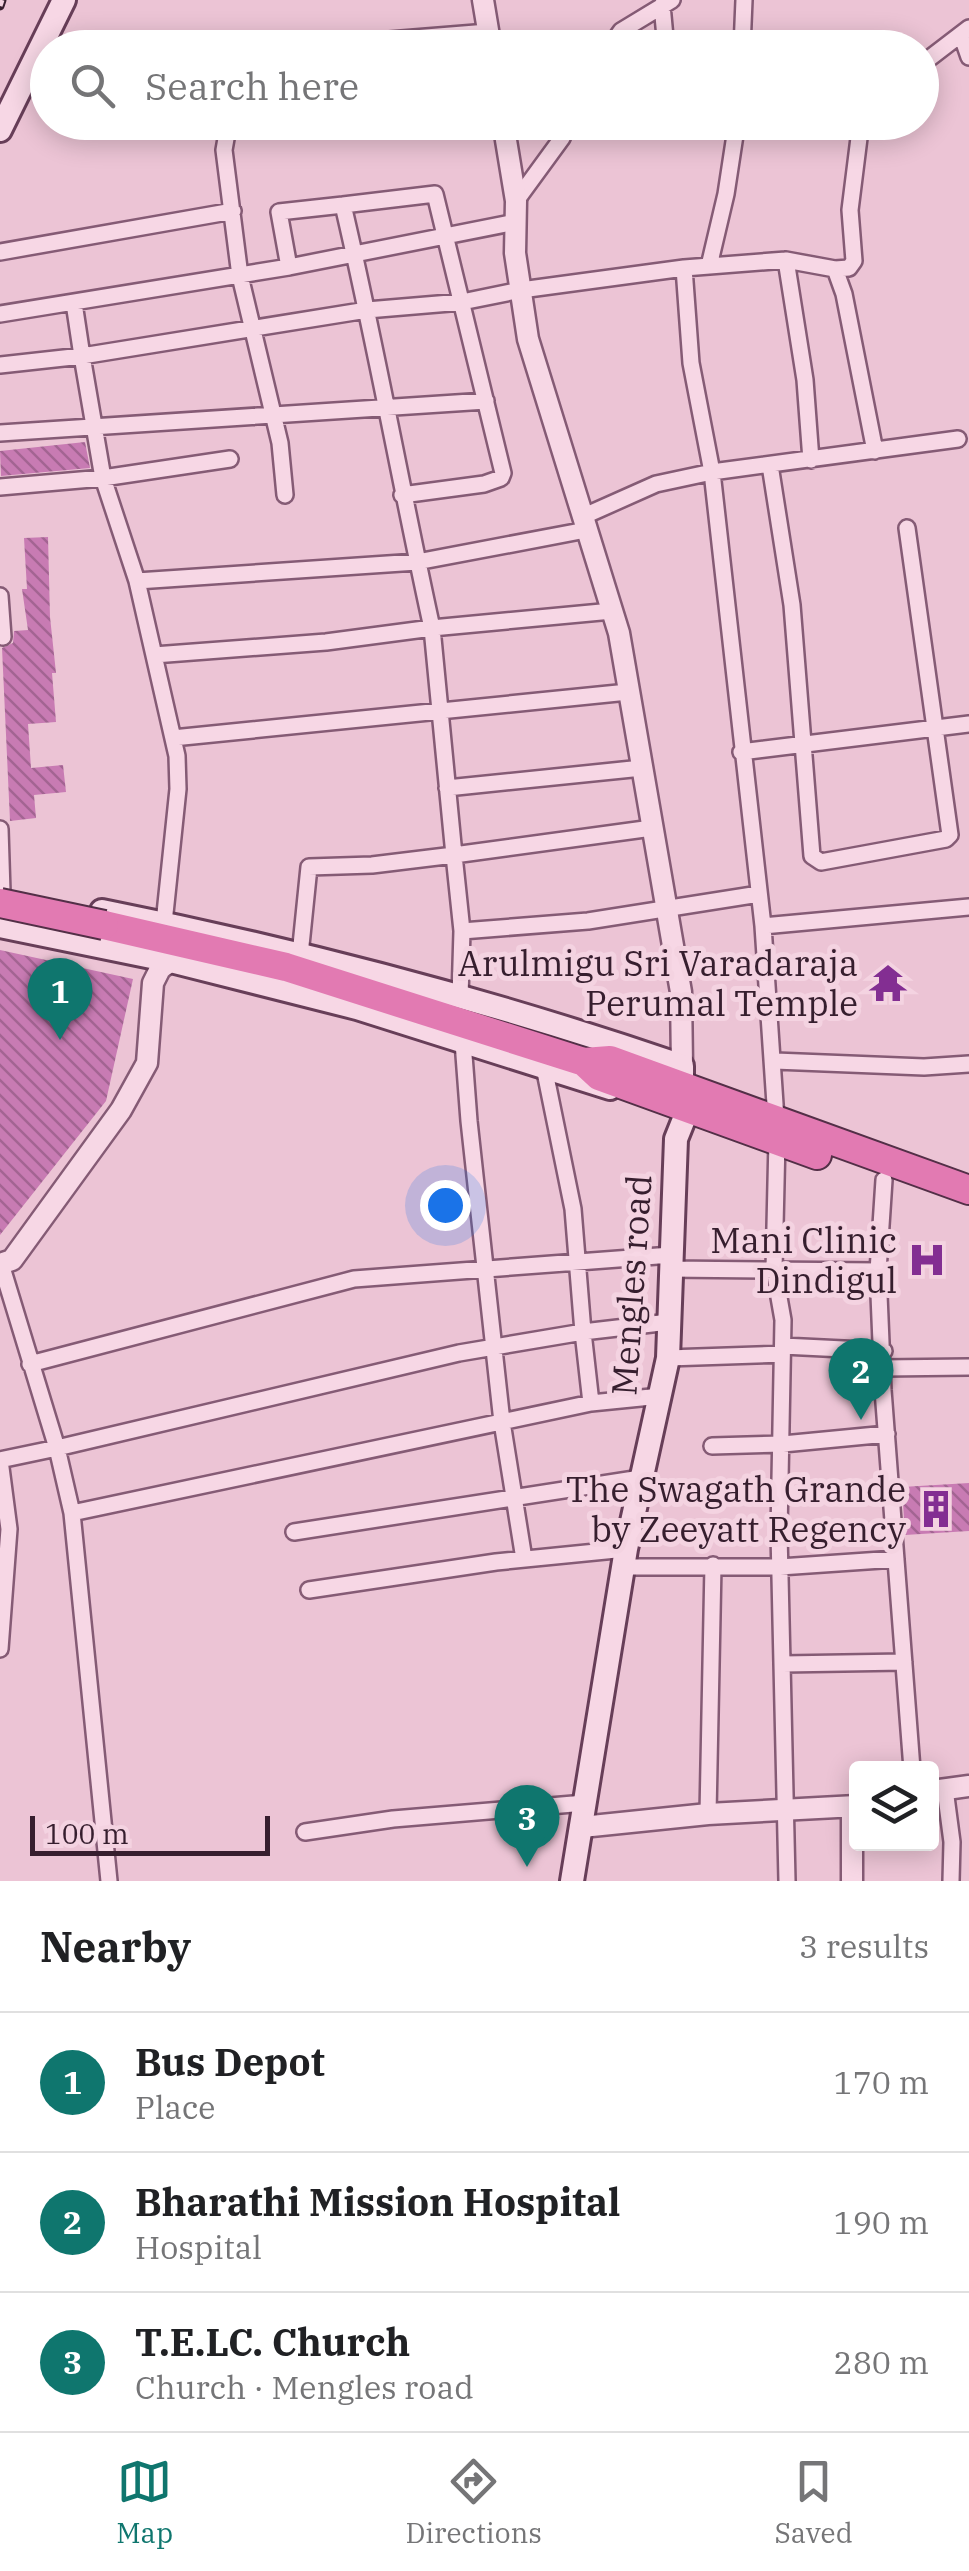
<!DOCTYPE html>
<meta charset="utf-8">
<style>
body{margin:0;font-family:"IBM Plex Serif",serif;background:#f2f2f2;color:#202124}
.controls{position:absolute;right:30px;bottom:30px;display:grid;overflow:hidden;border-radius:10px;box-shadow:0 5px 25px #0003}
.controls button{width:90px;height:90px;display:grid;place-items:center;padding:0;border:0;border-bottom:2px solid #e0e0e0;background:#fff;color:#202124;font:50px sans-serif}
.scale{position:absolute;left:30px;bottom:25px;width:240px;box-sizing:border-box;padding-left:10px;border:5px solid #361e2e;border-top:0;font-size:28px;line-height:35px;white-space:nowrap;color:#361e2e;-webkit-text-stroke:8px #f4d3e1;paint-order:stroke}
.you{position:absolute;left:445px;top:1205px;width:35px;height:35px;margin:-25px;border:8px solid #fff;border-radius:50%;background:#1a73e8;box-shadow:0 0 0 15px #1a73e833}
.badge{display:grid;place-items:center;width:65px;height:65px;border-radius:50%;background:#0f766e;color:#fff;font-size:32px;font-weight:700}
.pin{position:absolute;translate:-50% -82px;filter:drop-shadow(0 2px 5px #0008)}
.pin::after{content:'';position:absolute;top:52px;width:35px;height:30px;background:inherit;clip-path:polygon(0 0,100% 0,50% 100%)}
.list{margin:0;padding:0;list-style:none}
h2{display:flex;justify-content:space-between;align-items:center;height:130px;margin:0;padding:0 40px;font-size:42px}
h2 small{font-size:32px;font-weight:400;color:#757577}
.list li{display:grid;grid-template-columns:65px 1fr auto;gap:30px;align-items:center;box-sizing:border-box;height:140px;padding:0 40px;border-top:2px solid #e0e0e0}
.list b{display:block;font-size:38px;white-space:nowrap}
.list p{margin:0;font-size:32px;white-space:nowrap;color:#757577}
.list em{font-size:32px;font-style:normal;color:#757577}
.icon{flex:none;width:55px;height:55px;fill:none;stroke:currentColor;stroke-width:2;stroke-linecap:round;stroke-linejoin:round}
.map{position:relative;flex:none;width:969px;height:1881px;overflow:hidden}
.search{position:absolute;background:#fff;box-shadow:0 5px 25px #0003;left:30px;right:30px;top:30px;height:110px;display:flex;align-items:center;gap:25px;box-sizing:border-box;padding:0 35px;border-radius:55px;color:#757577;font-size:38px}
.sheet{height:550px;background:#fff}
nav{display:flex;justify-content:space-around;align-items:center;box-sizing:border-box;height:140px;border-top:2px solid #e0e0e0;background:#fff;font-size:28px;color:#757577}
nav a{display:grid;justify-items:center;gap:5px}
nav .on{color:#0f766e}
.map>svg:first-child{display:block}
.building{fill:url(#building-back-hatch)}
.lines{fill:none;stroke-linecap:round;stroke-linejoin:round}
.minor-casing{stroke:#855b75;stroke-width:20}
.tertiary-casing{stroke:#855b75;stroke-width:25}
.secondary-casing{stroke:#673e58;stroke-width:28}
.trunk-casing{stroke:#532f47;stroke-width:32}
.minor{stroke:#f7d7e5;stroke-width:15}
.tertiary{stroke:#f7d7e5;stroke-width:20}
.secondary{stroke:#f7d7e5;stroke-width:22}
.trunk{stroke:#e27ab2;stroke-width:28}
.rail-casing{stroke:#361e2e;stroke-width:9}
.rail{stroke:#f4d3e1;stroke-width:5;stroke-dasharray:15;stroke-linecap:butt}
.trunk-bridge-casing{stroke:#532f47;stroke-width:32;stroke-linecap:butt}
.trunk-bridge{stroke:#e27ab2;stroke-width:28}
.labels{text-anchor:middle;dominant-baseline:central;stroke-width:10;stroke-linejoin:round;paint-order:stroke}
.poi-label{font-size:35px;fill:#361e2e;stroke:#f4d3e1;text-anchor:end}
.street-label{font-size:35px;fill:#361e2e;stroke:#f4d3e1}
</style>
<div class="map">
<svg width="969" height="1881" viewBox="0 0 969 1881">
<defs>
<pattern id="building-back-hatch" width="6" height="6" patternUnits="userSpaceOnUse" patternTransform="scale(2.5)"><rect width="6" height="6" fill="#c87bb3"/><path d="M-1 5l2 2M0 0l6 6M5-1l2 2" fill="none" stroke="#a36492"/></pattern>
</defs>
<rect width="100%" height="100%" fill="#ecc4d5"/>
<path class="building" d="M85,442L90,468L1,476L0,451Z
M48,537L50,617L56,673H52L56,722L28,724L31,768L63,765L66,792L34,795L36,818L10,821L2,648L13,643L14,631L28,630L22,589H27L24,538Z
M0,950L133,979L106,1101L0,1235Z
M969,1483V1531L905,1535L902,1487Z"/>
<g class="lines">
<g class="minor-casing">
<path id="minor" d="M662,5L666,48
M961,34L969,57
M290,48L488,32
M609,48L621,31L672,0
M742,48L744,0
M922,64L969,28
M237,122L227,133L224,150L240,276L280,443L285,495
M516,201L562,138L569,122
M0,252L233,211
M786,260L805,380L811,460
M709,266L726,194L737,122
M289,267L279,212L343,205
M684,268L691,363L712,472L763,926L776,1119
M835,269L849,268L854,261L850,210L861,122
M74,303L82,356L367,310L462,302L521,290L684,268L786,260L835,269L844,294L875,451
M0,314L289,267L516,222
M0,365L82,356L103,478L137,581L177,756L178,789L164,923
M0,433L486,401
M770,465L792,605L812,856L821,862L946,839L950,835L907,528
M0,487L103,478L230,459
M402,495L484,484L501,478L503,473L435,194L343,205C376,345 401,487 432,628L612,611
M582,517L656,484L712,472L958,439
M137,581L417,562L586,530
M0,596L3,637
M154,655L326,642L432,628L454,855L372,865L309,867L300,955
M173,738L628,692
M741,752L969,724
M447,788L642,768
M0,829L2,892
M763,926L969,907
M462,931L588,921L759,894
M460,997L462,931L454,855L652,828
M463,1042L469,1121L502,1422L524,1559
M775,1061L924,1067L969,1064
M544,1067L573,1209L583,1332L669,1322
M777,1140L774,1269L783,1320L779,1533L787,1881
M884,1180L878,1271L883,1390L912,1769
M1,1264L57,1448L459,1353L583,1332L591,1403L72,1513
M669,1269L878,1271
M783,1346L884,1351
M668,1358L782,1354
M30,1364L354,1279L671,1255
M883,1368L969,1367
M591,1403L661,1396
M712,1446L783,1444L887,1434
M294,1532L641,1478
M624,1567H780L896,1559
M309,1590L496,1562L626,1549
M0,1649L9,1529L0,1460L57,1448L72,1513L109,1881
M783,1664L904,1662
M945,1789L952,1842L951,1881
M708,1814L713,1565
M305,1832L393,1819L585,1803"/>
</g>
<g class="tertiary-casing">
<path id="tertiary" d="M483,0L491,48
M503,122L516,201L515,253L528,339L619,633L681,992L682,1066
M0,1264L12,1260L121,1110L147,1063L153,983L160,969L171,961
M932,1791L969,1786
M582,1827L708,1814L856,1806
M852,1881V1807"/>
</g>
<g class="secondary-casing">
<path id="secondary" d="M0,130L64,0
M102,911C298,950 493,1001 682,1066V1088
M0,926L171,961L357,1008L610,1088
M572,1881L626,1549L668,1358L676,1139L684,1119V1108"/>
</g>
<g class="trunk-casing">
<path id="trunk" d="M104,925L286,967L584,1062L610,1060L969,1190
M584,1062L599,1076L817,1155"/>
</g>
<use href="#minor" class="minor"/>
<use href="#tertiary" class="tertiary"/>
<use href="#secondary" class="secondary"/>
<use href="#trunk" class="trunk"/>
<g class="rail-casing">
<path id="rail" d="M0,6L2,0"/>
</g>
<use href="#rail" class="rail"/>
<g class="trunk-bridge-casing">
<path id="trunk-bridge" d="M0,903L104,925"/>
</g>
<use href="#trunk-bridge" class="trunk-bridge"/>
</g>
<defs>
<g id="temple-bare" transform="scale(3)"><path d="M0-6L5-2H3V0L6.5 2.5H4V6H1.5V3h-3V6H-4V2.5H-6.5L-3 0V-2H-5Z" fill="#832e92" stroke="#f4d3e1" stroke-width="2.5" paint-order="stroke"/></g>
<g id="hospital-bare" transform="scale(3)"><path d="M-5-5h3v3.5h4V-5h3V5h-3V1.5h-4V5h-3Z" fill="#832e92" stroke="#f4d3e1" stroke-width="2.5" paint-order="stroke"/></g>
<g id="building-bare" transform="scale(3)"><path d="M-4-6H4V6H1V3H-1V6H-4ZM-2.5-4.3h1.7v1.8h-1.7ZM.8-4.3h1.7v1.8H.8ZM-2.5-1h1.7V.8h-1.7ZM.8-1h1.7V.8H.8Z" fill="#832e92" stroke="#f4d3e1" stroke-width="2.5" paint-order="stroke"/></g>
</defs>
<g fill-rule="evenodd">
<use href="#temple-bare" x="888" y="983"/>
<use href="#hospital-bare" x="927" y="1260"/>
<use href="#building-bare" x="936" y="1509"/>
</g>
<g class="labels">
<g class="poi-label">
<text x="858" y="963">Arulmigu Sri Varadaraja<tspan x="858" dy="40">Perumal Temple</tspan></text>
<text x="897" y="1240">Mani Clinic<tspan x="897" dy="40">Dindigul</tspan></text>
<text x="906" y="1489">The Swagath Grande<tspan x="906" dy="40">by Zeeyatt Regency</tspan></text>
</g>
<g class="street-label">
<text transform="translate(631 1285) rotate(-86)">Mengles road</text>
</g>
</g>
</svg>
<div class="controls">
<button><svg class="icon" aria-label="layers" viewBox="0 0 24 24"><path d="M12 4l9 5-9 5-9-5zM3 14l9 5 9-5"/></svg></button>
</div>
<div class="scale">100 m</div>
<div class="you"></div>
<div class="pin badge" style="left:60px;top:1040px">1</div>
<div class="pin badge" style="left:861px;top:1420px">2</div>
<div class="pin badge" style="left:527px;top:1867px">3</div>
<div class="search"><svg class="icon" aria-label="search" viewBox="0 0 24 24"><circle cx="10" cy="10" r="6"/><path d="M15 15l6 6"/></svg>Search here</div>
</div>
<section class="sheet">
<h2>Nearby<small>3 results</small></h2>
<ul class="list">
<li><span class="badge">1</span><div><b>Bus Depot</b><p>Place</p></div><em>170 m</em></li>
<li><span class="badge">2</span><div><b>Bharathi Mission Hospital</b><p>Hospital</p></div><em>190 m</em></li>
<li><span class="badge">3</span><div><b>T.E.LC. Church</b><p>Church · Mengles road</p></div><em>280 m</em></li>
</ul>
</section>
<nav>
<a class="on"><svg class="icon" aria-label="map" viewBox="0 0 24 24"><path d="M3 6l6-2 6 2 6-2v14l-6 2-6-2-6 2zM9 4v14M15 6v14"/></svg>Map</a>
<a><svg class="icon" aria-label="directions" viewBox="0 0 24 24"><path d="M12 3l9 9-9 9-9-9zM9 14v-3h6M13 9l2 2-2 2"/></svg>Directions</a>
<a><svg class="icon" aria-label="saved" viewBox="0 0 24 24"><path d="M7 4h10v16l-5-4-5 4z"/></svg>Saved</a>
</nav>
